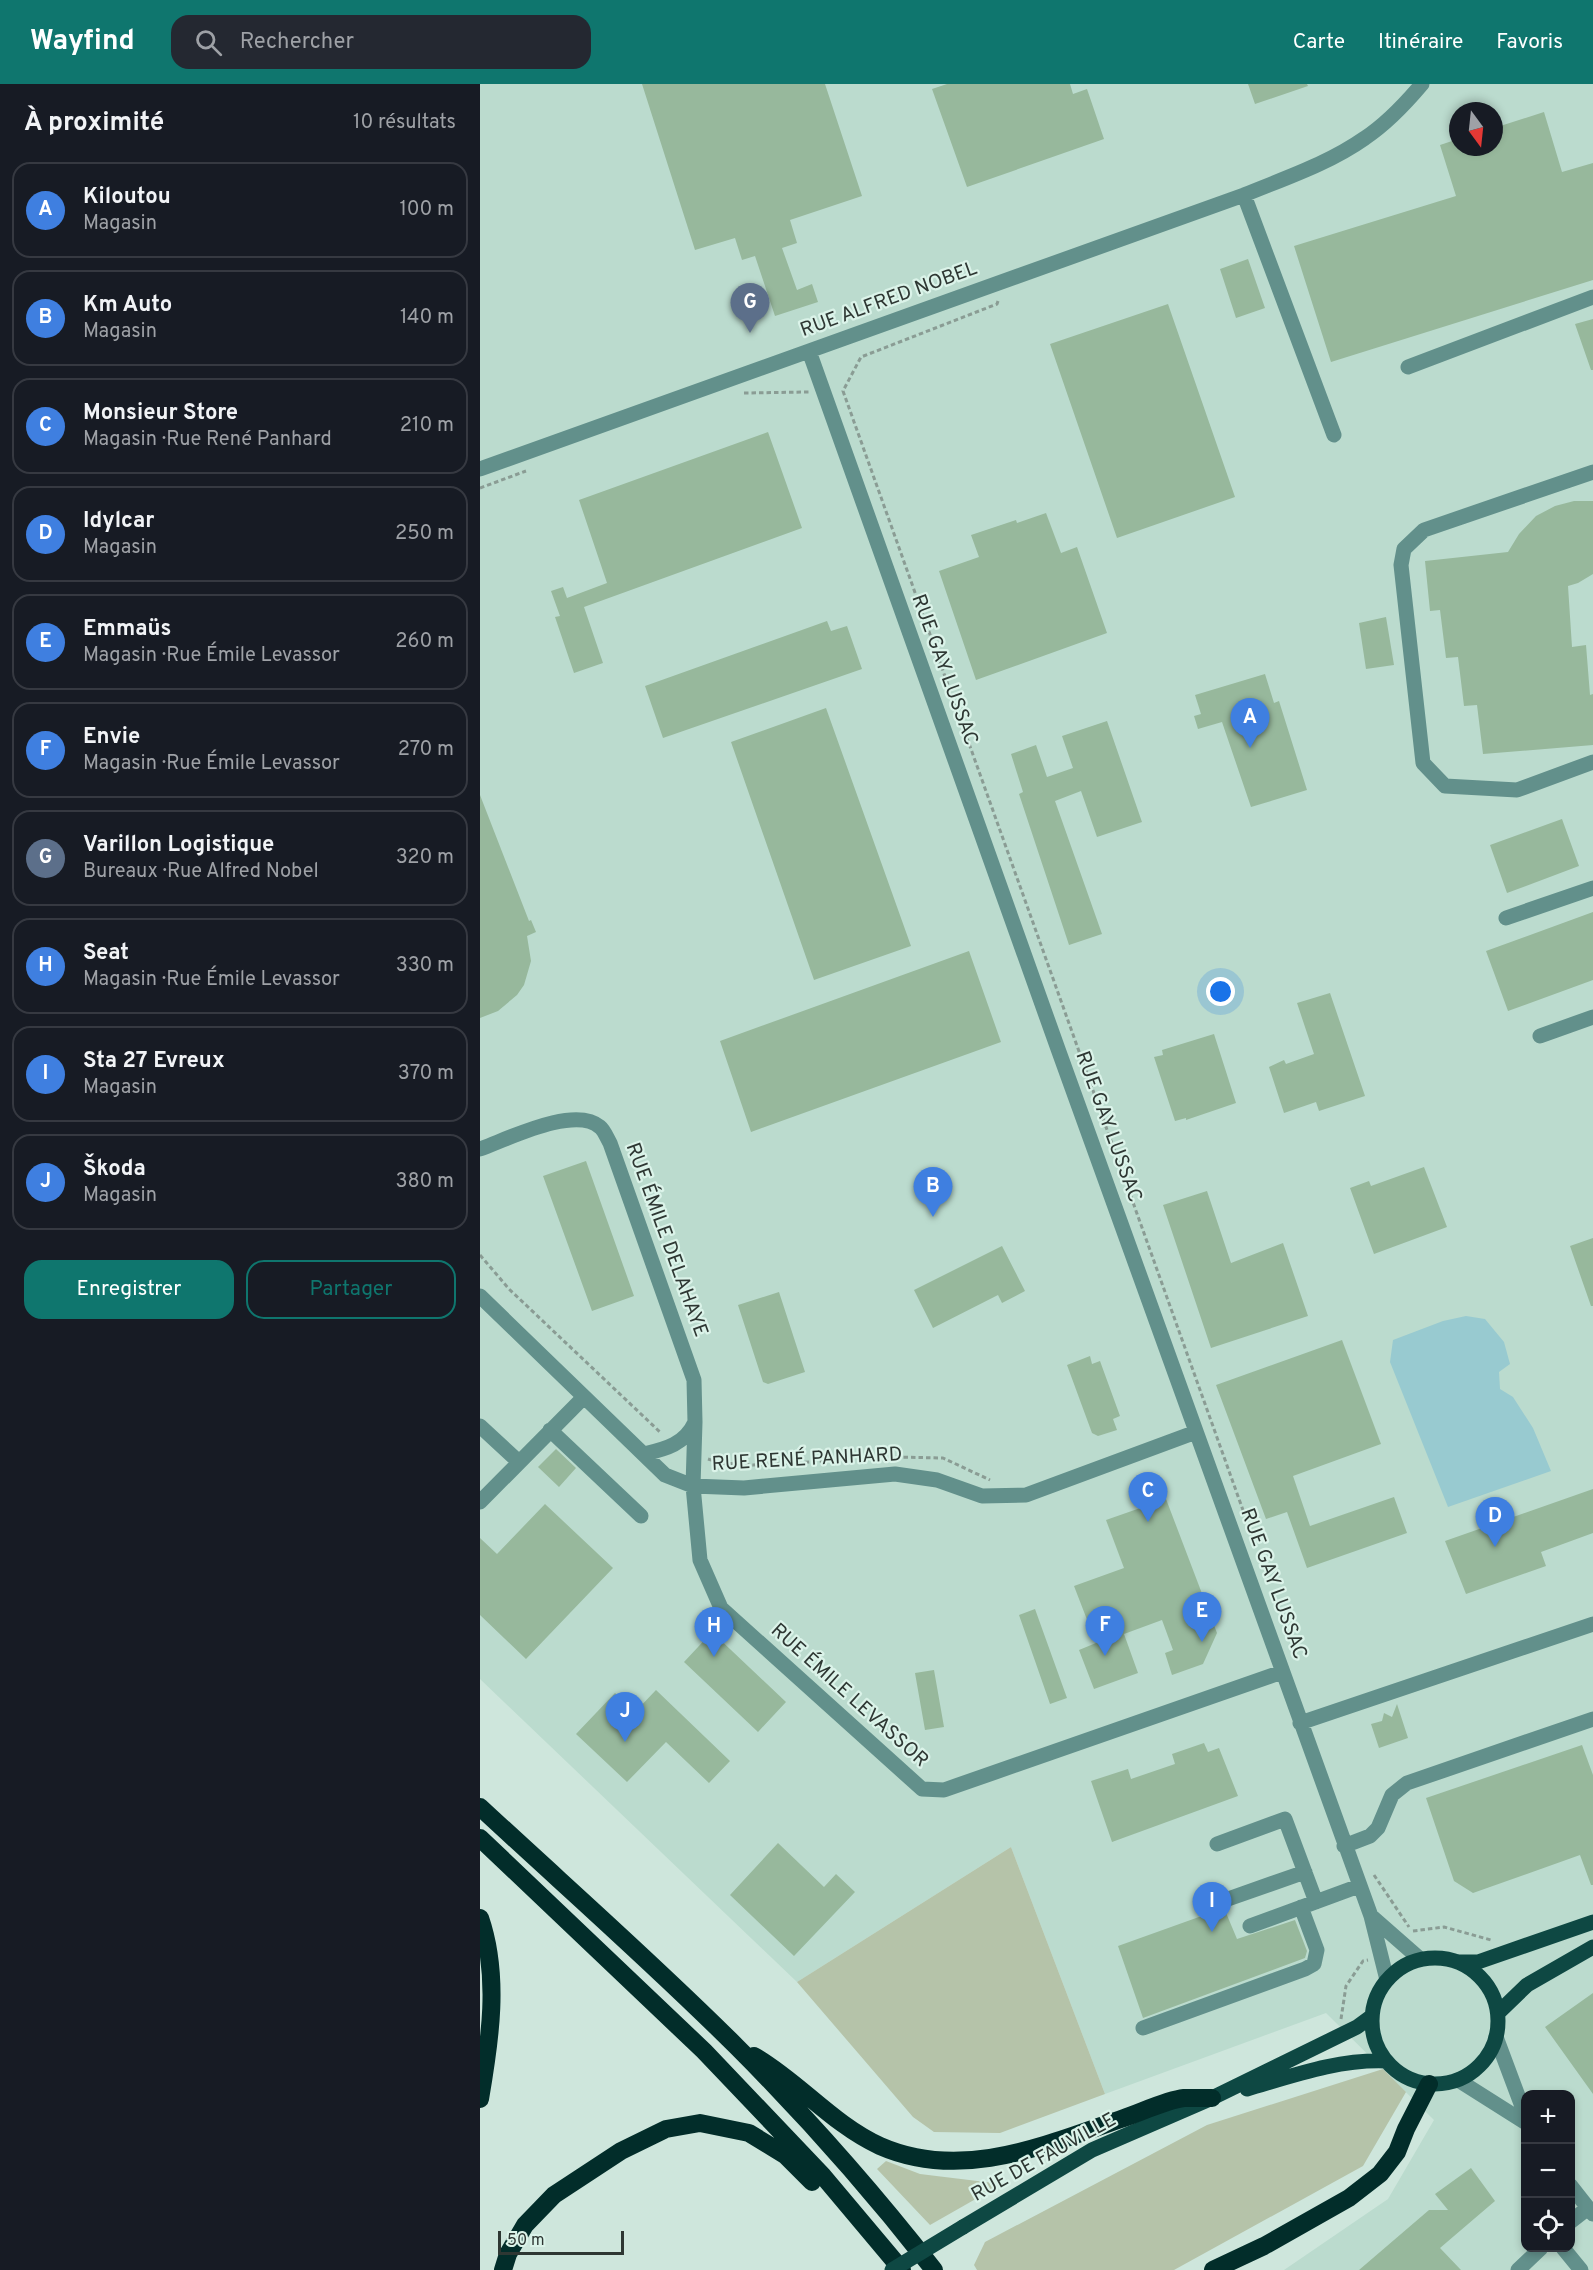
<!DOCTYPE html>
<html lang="fr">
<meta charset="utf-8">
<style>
body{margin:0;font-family:Overpass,sans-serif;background:#242831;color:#f1f3f6}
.controls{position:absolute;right:18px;bottom:18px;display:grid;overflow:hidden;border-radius:12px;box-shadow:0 3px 9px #0003}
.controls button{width:54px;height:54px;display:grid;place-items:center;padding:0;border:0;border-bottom:2px solid #363941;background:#171b24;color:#f1f3f6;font:30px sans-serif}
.compass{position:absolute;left:969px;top:18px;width:54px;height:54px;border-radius:50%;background:#171b24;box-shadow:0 3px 9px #0003;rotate:165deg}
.scale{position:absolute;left:18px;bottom:15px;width:126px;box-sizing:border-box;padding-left:6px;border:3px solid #2e3733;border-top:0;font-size:16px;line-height:21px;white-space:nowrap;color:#2e3733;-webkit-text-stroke:4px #dbf3e9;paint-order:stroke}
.you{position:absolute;left:741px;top:908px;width:21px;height:21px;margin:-15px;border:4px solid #fff;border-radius:50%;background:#1a73e8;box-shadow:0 0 0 9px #1a73e833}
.badge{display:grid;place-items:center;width:39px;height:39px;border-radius:50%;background:#0f766e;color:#fff;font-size:20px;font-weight:700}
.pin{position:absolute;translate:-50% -50px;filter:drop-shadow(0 2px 3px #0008)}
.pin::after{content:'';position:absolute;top:32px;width:21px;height:18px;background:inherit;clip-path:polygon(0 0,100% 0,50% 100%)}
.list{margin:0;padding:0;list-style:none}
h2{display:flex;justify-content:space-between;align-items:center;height:78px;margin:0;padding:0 24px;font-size:26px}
h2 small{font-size:20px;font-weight:400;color:#9ea1a6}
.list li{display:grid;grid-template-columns:39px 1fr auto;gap:18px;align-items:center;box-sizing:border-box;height:96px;margin:0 12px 12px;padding:0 12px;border:2px solid #363941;border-radius:18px}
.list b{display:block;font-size:22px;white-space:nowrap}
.list p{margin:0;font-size:20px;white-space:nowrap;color:#9ea1a6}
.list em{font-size:20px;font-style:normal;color:#9ea1a6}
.actions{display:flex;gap:12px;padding:18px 24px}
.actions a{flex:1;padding:14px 0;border:2px solid #0f766e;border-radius:18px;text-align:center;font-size:21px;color:#0f766e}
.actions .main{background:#0f766e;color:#fff}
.icon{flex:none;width:33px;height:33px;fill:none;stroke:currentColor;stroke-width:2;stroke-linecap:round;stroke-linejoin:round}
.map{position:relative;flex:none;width:1113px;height:2186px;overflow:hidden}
header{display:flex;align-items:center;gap:36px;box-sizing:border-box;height:84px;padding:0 30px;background:#0f766e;color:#fff}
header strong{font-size:28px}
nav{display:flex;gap:33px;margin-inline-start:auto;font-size:21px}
.search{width:420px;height:54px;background:#242831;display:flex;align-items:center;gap:15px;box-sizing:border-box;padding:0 21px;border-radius:18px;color:#9ea1a6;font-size:22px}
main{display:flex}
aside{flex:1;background:#171b24}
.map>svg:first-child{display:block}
.built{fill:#bbdbce;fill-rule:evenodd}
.green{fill:#b5c3a9}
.water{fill:#98cad0}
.building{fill:#97b89c}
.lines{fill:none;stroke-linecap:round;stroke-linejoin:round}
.path{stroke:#8a9c94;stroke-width:3;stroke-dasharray:4.5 3;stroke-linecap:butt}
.minor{stroke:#62908b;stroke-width:15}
.major{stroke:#0e4843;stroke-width:15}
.highway{stroke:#022d2a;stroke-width:18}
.major-bridge{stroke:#0e4843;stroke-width:15}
.labels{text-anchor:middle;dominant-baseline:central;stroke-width:4.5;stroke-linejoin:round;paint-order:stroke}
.street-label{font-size:20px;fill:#2e3733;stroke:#dbf3e9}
</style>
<header>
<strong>Wayfind</strong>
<div class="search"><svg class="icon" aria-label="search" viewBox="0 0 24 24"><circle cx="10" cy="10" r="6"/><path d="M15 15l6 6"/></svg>Rechercher</div>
<nav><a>Carte</a><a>Itinéraire</a><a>Favoris</a></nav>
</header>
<main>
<aside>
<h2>À proximité<small>10 résultats</small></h2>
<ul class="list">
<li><span class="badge" style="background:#3f7fe0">A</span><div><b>Kiloutou</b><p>Magasin</p></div><em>100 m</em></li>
<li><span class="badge" style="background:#3f7fe0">B</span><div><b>Km Auto</b><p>Magasin</p></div><em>140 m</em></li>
<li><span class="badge" style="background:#3f7fe0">C</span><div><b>Monsieur Store</b><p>Magasin · Rue René Panhard</p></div><em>210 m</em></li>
<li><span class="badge" style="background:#3f7fe0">D</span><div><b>Idylcar</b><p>Magasin</p></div><em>250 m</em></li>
<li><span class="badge" style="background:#3f7fe0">E</span><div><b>Emmaüs</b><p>Magasin · Rue Émile Levassor</p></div><em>260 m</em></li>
<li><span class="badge" style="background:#3f7fe0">F</span><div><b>Envie</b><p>Magasin · Rue Émile Levassor</p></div><em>270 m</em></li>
<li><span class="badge" style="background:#5c6f8a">G</span><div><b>Varillon Logistique</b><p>Bureaux · Rue Alfred Nobel</p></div><em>320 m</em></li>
<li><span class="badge" style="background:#3f7fe0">H</span><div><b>Seat</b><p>Magasin · Rue Émile Levassor</p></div><em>330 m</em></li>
<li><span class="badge" style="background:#3f7fe0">I</span><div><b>Sta 27 Evreux</b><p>Magasin</p></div><em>370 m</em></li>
<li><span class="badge" style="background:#3f7fe0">J</span><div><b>Škoda</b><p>Magasin</p></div><em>380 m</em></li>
</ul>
<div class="actions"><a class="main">Enregistrer</a><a>Partager</a></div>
</aside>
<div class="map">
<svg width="1113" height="2186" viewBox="0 0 1113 2186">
<rect width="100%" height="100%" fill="#cee6dc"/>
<path class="built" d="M0,0H1113V2186H804L908,2115L954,2036L846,1929L625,2010L531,1763L317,1898L0,1595ZM978,27H1014V63H978ZM1046,2010H1090V2164H1046Z"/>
<path class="green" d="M531,1763L625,2010L520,2049L454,2048L433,2033L317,1898Z
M903,1985L926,2008L883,2082L694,2186H497L494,2181L505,2158L727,2041Z
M406,2077L440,2090L522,2100L450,2141L397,2085Z"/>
<path class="water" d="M986,1232L1005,1235L1024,1258L1030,1280L1019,1288L1020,1305L1033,1313L1053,1344L1071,1387L968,1423L910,1278L913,1256L963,1237Z"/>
<path class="building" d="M162,0H345L382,112L310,136L317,159L302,164L317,206L332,200L338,218L295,232L275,172L262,176L255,154L215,166Z
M467,0H590L593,10L607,5L624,55L487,103L452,5Z
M768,0H827L828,2L775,20Z
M1064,28L1082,88L1113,79V196L851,278L814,162L976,112L960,61L978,55V63H1014V44Z
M768,175L785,224L756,234L740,185Z
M688,220L755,413L637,454L570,260Z
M1113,235V286H1111L1095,240Z
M288,348L322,444L104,523L123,579L94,589L75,533L80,532L71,507L83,503L87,514L127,499L99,416Z
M1094,417H1113V490L1098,499L1088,502L1092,563L1106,561L1110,611L1113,610V661L1003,670L997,621L984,622L978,573L966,574L960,526L950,527L945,477L1028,468L1039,450L1056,432L1075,422Z
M566,429L581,469L597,463L627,549L496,596L459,487L499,473L491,451L536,436L537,439Z
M906,533L914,581L886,585L879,539Z
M347,537L351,547L367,542L382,585L183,654L165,602Z
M785,590L794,619L799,617L827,706L771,723L742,638L718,645L714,632L721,630L715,611Z
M346,624L431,862L334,896L251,658Z
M627,637L662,738L617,753L601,707L575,717L622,850L589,861L539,710L543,708L531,670L556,661L567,693L593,684L582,652Z
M0,711L49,837L51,836L56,848L47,852L51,877L44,901L37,911L18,927L0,934Z
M1082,735L1099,782L1027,809L1010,761Z
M1113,828V896L1028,927L1006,867Z
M489,867L521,958L271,1048L240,957Z
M850,909L885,1012L839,1027L836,1018L804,1029L789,983L804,976L806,980L834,970L817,919Z
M734,950L756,1019L706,1036V1034L695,1037L674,973L683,971L682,966Z
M106,1077L154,1212L112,1227L63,1092Z
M944,1083L967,1143L894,1170L870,1104L889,1097L891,1102Z
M727,1107L751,1179L803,1159L828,1232L731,1264L683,1121Z
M1113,1154V1222H1111L1090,1162Z
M522,1162L545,1207L522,1219L518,1211L453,1244L434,1206Z
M299,1208L325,1288L288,1300L283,1298L258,1221Z
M862,1256L901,1360L813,1392L830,1442L914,1413L927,1449L827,1484L807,1428L786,1435L736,1301Z
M610,1272L612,1280L620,1277L640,1332L633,1335L637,1346L618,1352L612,1349L587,1281Z
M76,1365L96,1384L79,1403L58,1383Z
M1113,1405V1449L1061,1468L1066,1482L986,1510L965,1457Z
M686,1415L737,1549L723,1580L692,1591L685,1569L693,1566L682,1536L644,1550L658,1589L614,1605L599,1566L616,1559L594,1502L644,1484L626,1436Z
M65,1420L133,1484L46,1575L0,1531V1454L17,1470Z
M555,1525L587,1614L570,1620L539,1531Z
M232,1548L306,1618L278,1648L204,1578Z
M454,1586L464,1643L445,1646L435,1589Z
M176,1606L250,1677L229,1699L186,1658L147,1698L96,1650L135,1609L155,1628Z
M917,1620L928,1654L899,1664L891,1640L902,1637L904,1629L912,1633Z
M724,1659L728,1668L739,1664L758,1712L632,1758L611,1697L648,1685L651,1695L695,1680L692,1670Z
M1102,1661L1113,1691V1801H1111L1100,1771L993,1809L974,1797L946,1714Z
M298,1759L344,1803L356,1790L375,1808L314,1872L250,1811Z
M744,1824L757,1855L815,1836L827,1867L825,1874L663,1934L638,1862Z
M1113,1909V2010L1065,1943Z
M991,2084L1015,2117L960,2164L981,2186H879L949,2126H968L955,2110Z"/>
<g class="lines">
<path class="path" d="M518,217L517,220L381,273L363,307L764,1429
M264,309L329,308
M0,404L46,387
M0,1171L29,1205L181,1349
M416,1373L463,1374L510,1396
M228,1375L240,1379L273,1381L401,1374
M894,1791L929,1843
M933,1847L964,1843L1011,1856
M861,1935L866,1902L883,1877L888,1876"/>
<path class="minor" d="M764,111L854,351
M329,267L578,965L891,1832L907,1896
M928,283L1113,213
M0,385L764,111C805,94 848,80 885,54C906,40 926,19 942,0
M1113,388L944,446L924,465L921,481L943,679L965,702L1037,706L1113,678
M1026,834L1113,804
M1060,952L1113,933
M0,1065C28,1055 95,1021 120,1043C124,1046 127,1054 130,1059L214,1296L215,1338L213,1402L220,1476L241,1524L442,1705L464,1706L802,1588
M0,1212L185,1391L213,1402L264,1404L415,1390L457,1396L502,1412L546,1411L716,1348
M0,1342L39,1378
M70,1346L161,1432
M164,1370C186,1365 205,1360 215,1338
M0,1418L104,1313
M820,1639L1113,1540
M737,1760L805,1735L836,1818
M864,1762L890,1752L898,1744L912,1711L927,1699L1113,1635
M748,1815L825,1788
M891,1832L940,1875
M770,1842L879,1802
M663,1944L825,1885L834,1880L837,1866L821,1823
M1016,1953L1046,2033
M978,1996L1046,2039
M1090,2101L1113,2130
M1090,2138L1108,2124
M1083,2164L1101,2186
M1038,2186L1061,2164"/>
<path class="major" d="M892 1937a63 63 0 1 1 126 0a63 63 0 1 1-126 0Z
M979,1878H998L1113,1838
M1018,1929L1047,1901L1113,1863
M767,2005C812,1992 859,1975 906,1977
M483,2143L612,2066L732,2014L877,1943L892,1932"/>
<path class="highway" d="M0,1723C85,1802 173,1879 256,1962C326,2032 393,2108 454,2186
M0,1754L224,1967L343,2092L422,2186
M0,1834C20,1892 10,1957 0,2015
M274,1972C319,1998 352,2040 400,2062C482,2098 565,2061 644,2034C662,2028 686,2016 704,2014C713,2014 723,2014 732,2014
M23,2186L28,2170L45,2141L74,2111L141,2067L186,2045L220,2039L269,2049L305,2071L332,2098
M733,2186L784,2162L869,2114L900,2090L917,2068L926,2045L949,2000"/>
<path class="major-bridge" d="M412,2186L483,2143"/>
</g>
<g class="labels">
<g class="street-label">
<text transform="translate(409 216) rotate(-20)">RUE ALFRED NOBEL</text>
<text transform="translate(464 586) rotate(70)">RUE GAY LUSSAC</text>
<text transform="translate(628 1043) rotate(70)">RUE GAY LUSSAC</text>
<text transform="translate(186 1156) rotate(70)">RUE ÉMILE DELAHAYE</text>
<text transform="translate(327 1376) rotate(-3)">RUE RENÉ PANHARD</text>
<text transform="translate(793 1500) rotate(70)">RUE GAY LUSSAC</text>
<text transform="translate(369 1612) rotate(42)">RUE ÉMILE LEVASSOR</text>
<text transform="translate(564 2074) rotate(-29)">RUE DE FAUVILLE</text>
</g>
</g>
</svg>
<div class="controls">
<button>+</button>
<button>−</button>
<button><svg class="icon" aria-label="locate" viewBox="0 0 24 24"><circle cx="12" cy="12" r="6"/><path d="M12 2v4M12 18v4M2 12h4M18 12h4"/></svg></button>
</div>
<svg class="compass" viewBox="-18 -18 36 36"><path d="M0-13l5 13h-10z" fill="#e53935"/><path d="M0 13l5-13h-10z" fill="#9ea1a6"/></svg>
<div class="scale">50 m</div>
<div class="you"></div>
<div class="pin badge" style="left:770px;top:664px;background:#3f7fe0">A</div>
<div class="pin badge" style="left:453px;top:1133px;background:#3f7fe0">B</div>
<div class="pin badge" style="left:668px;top:1438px;background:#3f7fe0">C</div>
<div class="pin badge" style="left:1015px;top:1463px;background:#3f7fe0">D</div>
<div class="pin badge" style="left:722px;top:1558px;background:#3f7fe0">E</div>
<div class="pin badge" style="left:625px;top:1572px;background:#3f7fe0">F</div>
<div class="pin badge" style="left:270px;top:249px;background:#5c6f8a">G</div>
<div class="pin badge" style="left:234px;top:1573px;background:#3f7fe0">H</div>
<div class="pin badge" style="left:732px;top:1848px;background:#3f7fe0">I</div>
<div class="pin badge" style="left:145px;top:1658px;background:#3f7fe0">J</div>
</div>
</main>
